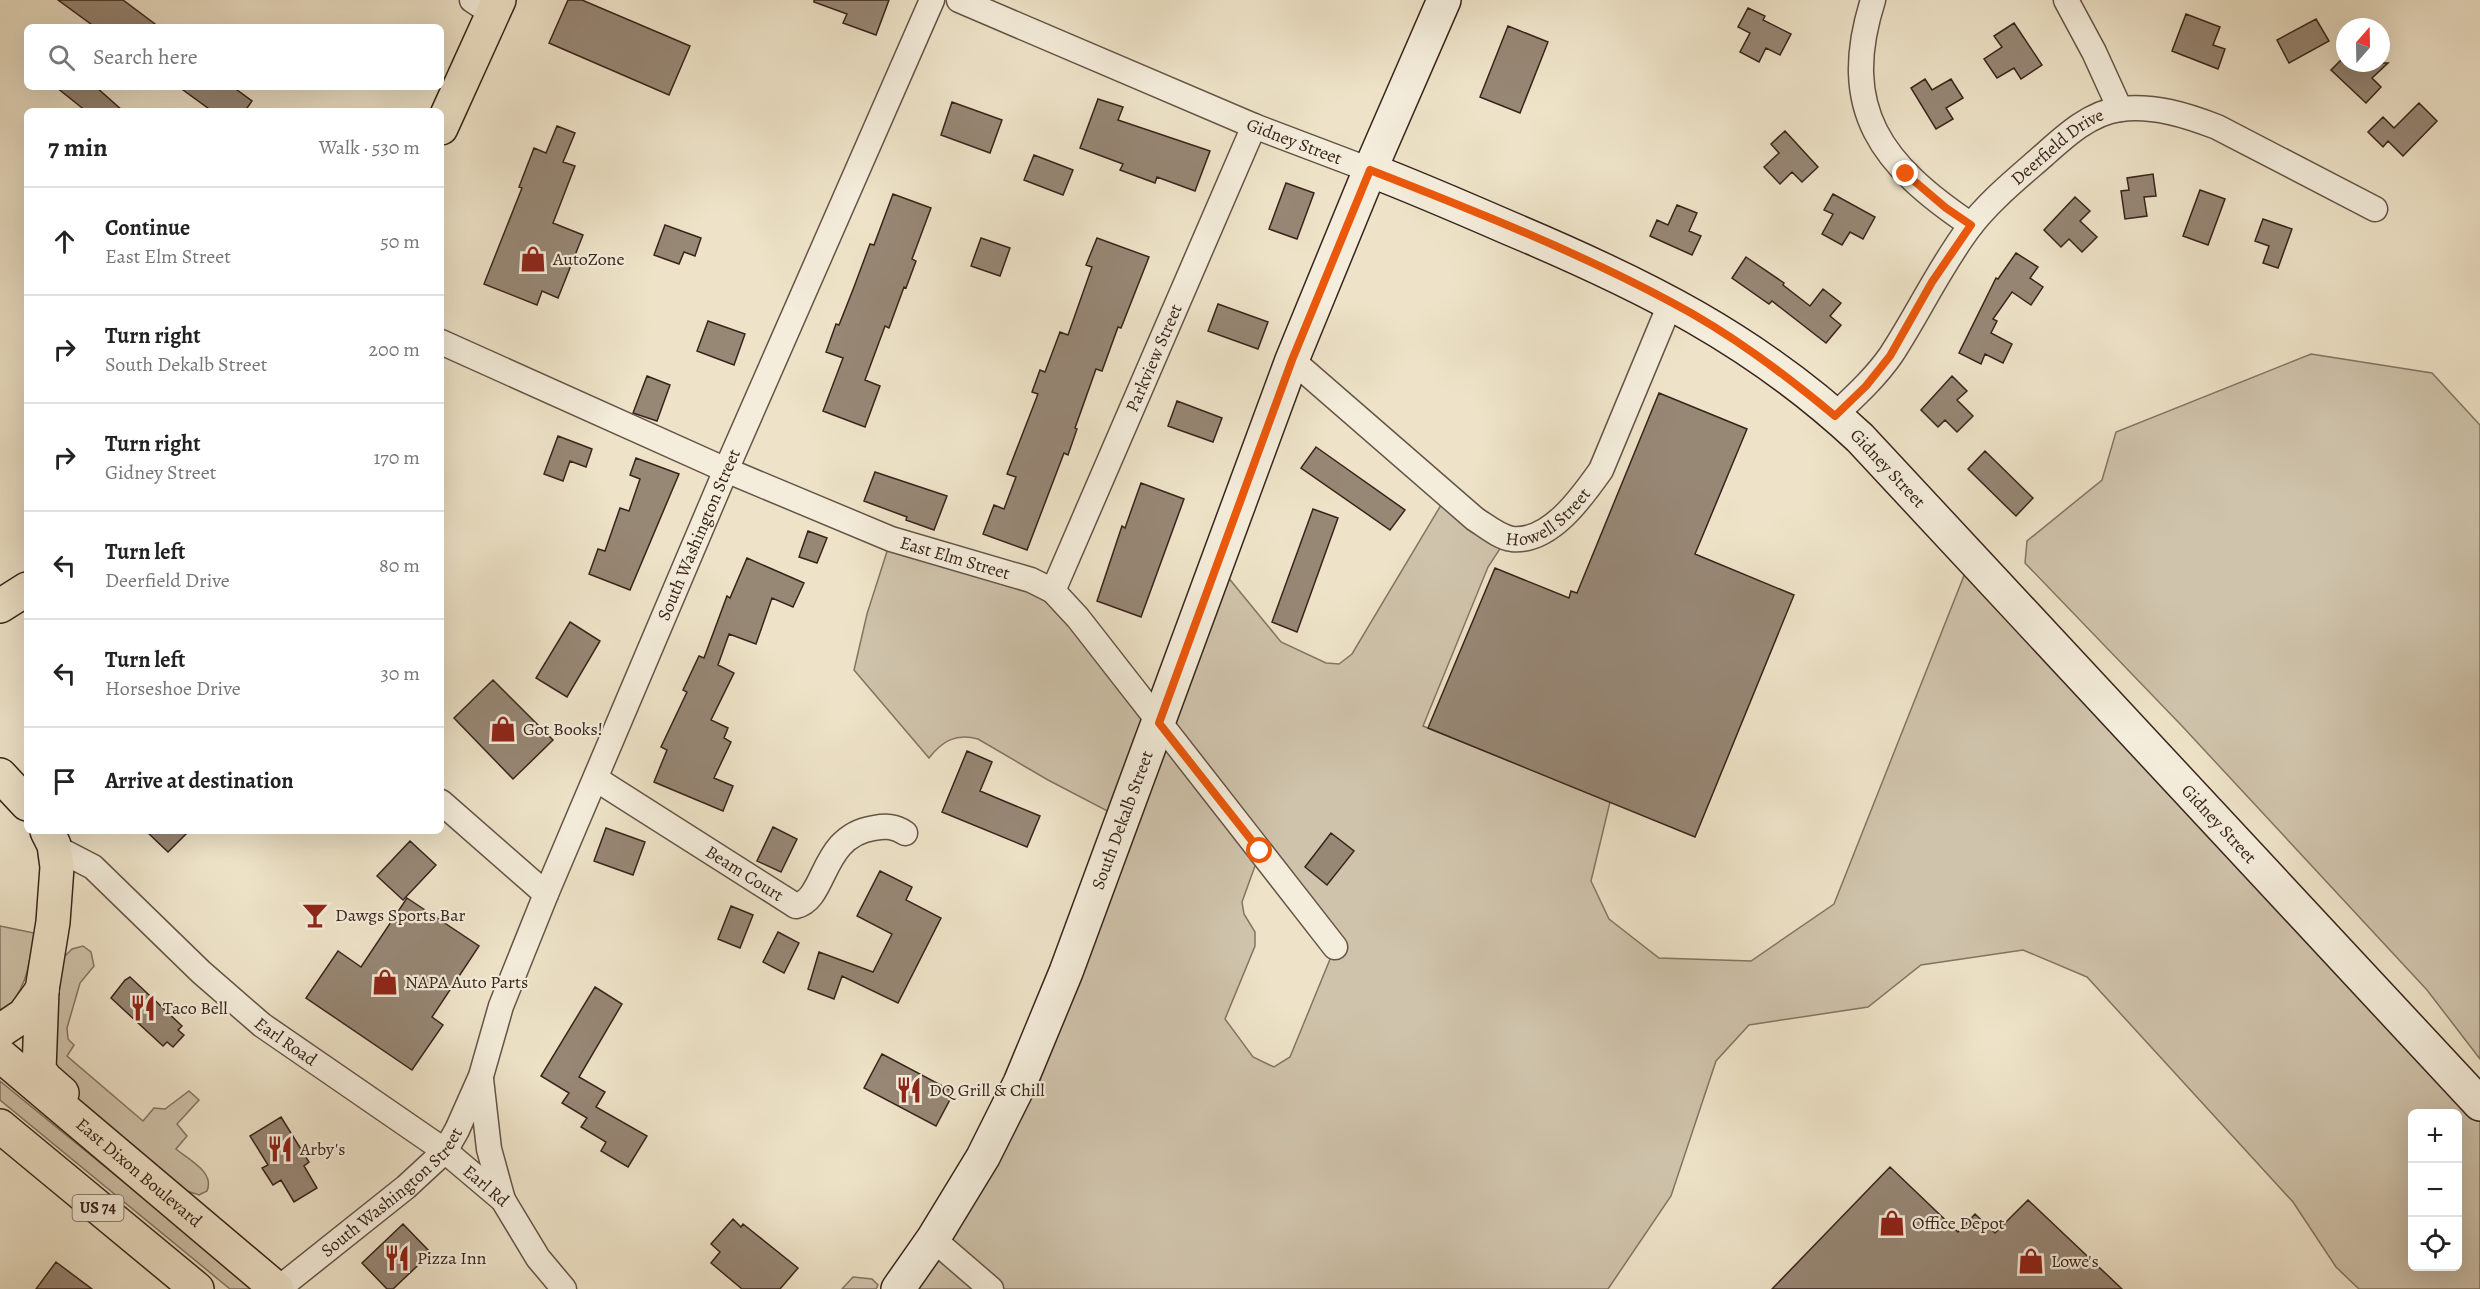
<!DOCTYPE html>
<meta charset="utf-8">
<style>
body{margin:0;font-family:Alegreya,serif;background:#f2f2f2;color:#222}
.controls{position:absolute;right:18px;bottom:18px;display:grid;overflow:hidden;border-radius:9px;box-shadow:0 6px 24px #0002}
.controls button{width:54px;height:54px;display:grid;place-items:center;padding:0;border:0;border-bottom:2px solid #e0e0e0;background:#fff;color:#222;font:30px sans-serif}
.compass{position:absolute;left:2336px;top:18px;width:54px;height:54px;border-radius:50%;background:#fff;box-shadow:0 6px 24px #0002;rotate:20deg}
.stop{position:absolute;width:18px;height:18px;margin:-14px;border:4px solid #ea580c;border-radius:50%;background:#fff}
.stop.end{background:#ea580c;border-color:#fff;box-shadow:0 2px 6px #0008}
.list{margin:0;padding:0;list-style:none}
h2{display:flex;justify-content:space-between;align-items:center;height:78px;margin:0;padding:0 24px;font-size:26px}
h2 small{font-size:20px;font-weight:400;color:#767676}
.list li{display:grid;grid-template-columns:39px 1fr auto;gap:18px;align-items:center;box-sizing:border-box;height:108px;padding:0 24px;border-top:2px solid #e0e0e0}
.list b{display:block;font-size:22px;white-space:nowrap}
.list p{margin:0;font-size:20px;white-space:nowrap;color:#767676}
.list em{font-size:20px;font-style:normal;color:#767676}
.icon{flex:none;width:33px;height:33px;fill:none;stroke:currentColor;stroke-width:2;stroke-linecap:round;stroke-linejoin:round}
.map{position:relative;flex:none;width:2480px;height:1289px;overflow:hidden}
.search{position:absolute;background:#fff;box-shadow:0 6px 24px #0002;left:24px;top:24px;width:420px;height:66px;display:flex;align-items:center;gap:15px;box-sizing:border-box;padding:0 21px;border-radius:9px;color:#767676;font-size:22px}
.panel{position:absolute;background:#fff;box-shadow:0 6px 24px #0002;left:24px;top:108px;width:420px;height:726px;border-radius:9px}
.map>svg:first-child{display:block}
.green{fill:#cfc3ab;stroke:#847464;stroke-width:1.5;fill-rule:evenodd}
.building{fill:#978775;stroke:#39241c;stroke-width:1.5}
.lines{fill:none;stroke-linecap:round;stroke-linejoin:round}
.street-casing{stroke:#665447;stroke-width:27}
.secondary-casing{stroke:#39241c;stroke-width:36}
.primary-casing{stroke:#39241c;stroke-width:36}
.highway-casing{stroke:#39241c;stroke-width:36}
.street{stroke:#f4eddb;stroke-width:24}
.secondary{stroke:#f4eddb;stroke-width:33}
.primary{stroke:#eee3c8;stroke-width:33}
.highway{stroke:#eee3c8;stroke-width:33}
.route{stroke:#ea580c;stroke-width:8}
.labels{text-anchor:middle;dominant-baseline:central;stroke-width:4.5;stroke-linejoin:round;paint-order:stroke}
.shield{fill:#f4eddb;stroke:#716055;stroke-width:1.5}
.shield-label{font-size:16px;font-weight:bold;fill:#39241c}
.street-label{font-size:18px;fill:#39241c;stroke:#f4eddb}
.poi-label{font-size:18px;fill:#39241c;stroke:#f4eddb;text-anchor:start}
</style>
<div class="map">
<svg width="2480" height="1289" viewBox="0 0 2480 1289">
<rect width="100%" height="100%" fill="#eee3c8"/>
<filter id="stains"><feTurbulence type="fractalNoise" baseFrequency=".00333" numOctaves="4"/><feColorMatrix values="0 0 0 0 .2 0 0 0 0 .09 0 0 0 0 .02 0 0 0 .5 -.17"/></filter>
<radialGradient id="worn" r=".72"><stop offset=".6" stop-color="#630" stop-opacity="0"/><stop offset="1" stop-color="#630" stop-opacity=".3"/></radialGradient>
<path class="green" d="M2311,354L2432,373L2480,425V1059L2427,990L2182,726L2025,563L2027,541L2102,480L2116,432Z
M1447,495L1507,538L1488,567L1423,726L1610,802L1591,881L1609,919L1659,958L1751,961L1834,904L1971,558L2480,1104V1289H2359L2336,1267L2293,1202L2087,977L2023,950L1921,965L1868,1007L1749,1025L1716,1061L1671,1196L1608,1289H898L933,1239L1123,819L1048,780L978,739C956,733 942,741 929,758L854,670L867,614L891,539L1031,580L1159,722L1218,565L1281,642L1326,663L1339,664L1352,654ZM1260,852L1335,947L1290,1057L1274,1067L1253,1057L1225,1019L1255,946V932L1244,914L1242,902ZM2412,1114H2458V1266H2412Z
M0,926L34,933C29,967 27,990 0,1016Z
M83,946L91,952L94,966L80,983L67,1028L68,1039L74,1045L67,1056L143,1121L154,1108L165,1109L189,1091L199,1100L177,1124L187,1136L176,1149C189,1160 215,1172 207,1191L199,1195L175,1187L61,1085L49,1051L62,959L72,949Z
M0,1081L255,1289H230L0,1100Z
M853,1277L872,1279L878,1285L876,1289H842Z"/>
<path class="building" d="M58,0H123L159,27H95Z
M568,0H582L690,46L669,95L549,43Z
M814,0H889L876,35L843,23L847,14L814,2Z
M1748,8L1765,16L1763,20L1791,34L1780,55L1766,48L1759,62L1740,52L1750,33L1738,27Z
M2186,14L2220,27L2213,45L2225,49L2218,69L2172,51Z
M2316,19L2329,41L2289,63L2277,40Z
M2014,23L2042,65L2021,79L2014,68L1997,78L1984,59L2002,47L1994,36Z
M1508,26L1548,42L1520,113L1480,97Z
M2345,56V63H2388L2372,78L2381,87L2366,103L2331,70Z
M1925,79L1932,90L1951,79L1963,98L1946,108L1953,119L1936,129L1911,88Z
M56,87H96L123,111H86Z
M179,87H233L252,101L245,111H212Z
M1098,99L1123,107L1118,120L1210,151L1195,191L1157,177L1155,183L1120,170L1123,164L1080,148Z
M952,102L1002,120L990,153L941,135Z
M2419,103L2437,121L2403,156L2388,141L2383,147L2368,132L2383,117L2394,128Z
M557,126L575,133L563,162L575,166L553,223L583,235L558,298L542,291L537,305L484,284L522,188L519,187L534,148L546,153Z
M1785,131L1818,167L1802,182L1792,172L1780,184L1764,167L1779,153L1771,144Z
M1034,155L1073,170L1063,195L1024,180Z
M2153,174L2156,196L2144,197L2147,216L2125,219L2121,191L2129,190L2127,178Z
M1286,183L1314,193L1297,239L1269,229Z
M2200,190L2225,199L2208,245L2183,236Z
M893,194L931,208L912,259L916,261L906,288L904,287L889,328L885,326L865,380L880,386L865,427L823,411L843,358L826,352L836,324L839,325L854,287L870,244L874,245Z
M1833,194L1875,217L1863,239L1850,232L1842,245L1822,234L1833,214L1824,210Z
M2075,197L2090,211L2080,221L2097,237L2082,252L2069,239L2061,247L2044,230Z
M1677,205L1697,213L1689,231L1701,236L1692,255L1650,236L1657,220L1668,225Z
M2263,219L2292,229L2278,268L2263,263L2269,246L2255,241Z
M665,225L701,238L695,256L684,252L679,264L654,255Z
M981,238L1010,248L1000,276L971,266Z
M1097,238L1149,257L1121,328L1118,327L1102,371L1096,369L1075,428L1077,429L1068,455L1064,453L1027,550L983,534L994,505L1004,509L1016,477L1007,474L1038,394L1032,392L1040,370L1045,372L1060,332L1068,335L1092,267L1086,265Z
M2016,253L2038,267L2030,278L2043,287L2031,305L2012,292L1993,319L1997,321L1991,333L2012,344L2003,363L1985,354L1981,364L1959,353L1996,278L1998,279Z
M1746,257L1784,283L1783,285L1810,306L1823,289L1841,303L1830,316L1841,325L1826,343L1772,301L1769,304L1732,278Z
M1218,304L1268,322L1258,349L1208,331Z
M708,321L745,334L734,365L697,351Z
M647,376L670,385L657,421L633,413Z
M1952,376L1967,391L1957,400L1973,416L1957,432L1945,420L1938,427L1921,410Z
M1659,393L1747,429L1695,554L1794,595L1695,837L1428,728L1495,568L1569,598L1571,591L1577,593Z
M1177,401L1222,418L1213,442L1168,426Z
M558,436L592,449L586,467L570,461L563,481L544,474Z
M1316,447L1405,510L1390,530L1301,468Z
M1985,451L2033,498L2016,516L1968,469Z
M636,458L679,474L630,590L589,574L598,549L605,551L620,508L629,511L640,479L630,475Z
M875,472L947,496L934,530L906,520L907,517L864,501Z
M1141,483L1184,499L1141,617L1097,601L1122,526L1125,528Z
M1313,509L1338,518L1297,632L1272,622Z
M808,531L827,538L817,563L799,557Z
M747,558L804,583L793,607L772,598L756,644L729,634L718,665L734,673L711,720L728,728L724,738L731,742L714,778L733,786L723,811L654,782L667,750L661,747L687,692L683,690L699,656L704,658L727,596L730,598Z
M570,622L600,641L567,697L536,678Z
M493,680L553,740L513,779L454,718Z
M967,751L992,762L980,791L1040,816L1027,847L942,812Z
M773,827L797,839L781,872L757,861Z
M606,828L645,842L633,875L594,861Z
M146,831H189L168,852Z
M1331,833L1354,851L1327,885L1305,867Z
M410,841L436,865L403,900L377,876Z
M880,871L912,887L906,900L941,918L898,1003L842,976L834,999L808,989L819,952L873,972L892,934L857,916Z
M407,898L479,946L432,1017L443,1025L412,1070L306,998L338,951L361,967Z
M731,906L753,915L740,948L718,939Z
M778,932L799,943L784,973L763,962Z
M130,977L182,1026L178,1030L184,1035L173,1047L167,1042L163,1046L111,998L125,980Z
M595,987L622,1004L579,1077L605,1092L596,1107L647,1136L628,1167L601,1151L606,1142L581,1127L587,1118L562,1103L569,1093L541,1076Z
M882,1054L954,1092L936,1126L864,1088Z
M281,1117L309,1162L304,1166L317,1188L294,1202L281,1180L273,1185L262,1168L268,1165L250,1136Z
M1890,1167L1958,1232L1975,1214L1995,1233L2028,1200L2122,1289H1772Z
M733,1219L741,1227L743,1224L798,1268L780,1289H742L711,1263L720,1252L711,1244Z
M403,1224L431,1253L393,1289H387L362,1263Z
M56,1262L92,1289H36Z"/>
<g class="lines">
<g class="street-casing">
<g id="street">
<path d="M472,0L493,14"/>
<path id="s1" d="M959,0L1254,126L1370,170"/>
<path d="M1873,0C1838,110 1882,165 1971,225"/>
<path d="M2066,0L2094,52L2120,109"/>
<path id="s2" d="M441,342L726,470L891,539L1031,580L1053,591L1078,618L1335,947"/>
<path id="s3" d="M1292,360L1475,519C1486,526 1499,537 1512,539C1550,543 1582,497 1601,470L1671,302"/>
<path id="s4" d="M1835,415C1855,396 1875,378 1891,355C1918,314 1939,268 1969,228C1988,202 2019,177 2044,155C2065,136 2090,113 2120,109C2154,105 2186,115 2217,127L2375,209"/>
<path id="s5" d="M1053,591L1254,126"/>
<path id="s6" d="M596,779L796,906C827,899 820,836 874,828C886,826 895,826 905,833"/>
<path d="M441,802L546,894"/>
<path id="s7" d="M55,851L66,853L93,867L201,972L262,1025L445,1151L503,1200L538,1258L564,1289"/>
<path d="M481,1079L489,1149L503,1200"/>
<path d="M933,1239L991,1289"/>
<path id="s8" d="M278,1289L406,1187L445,1151L457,1130L481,1076L501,1006L546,894L726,470L932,0"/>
</g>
</g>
<g class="secondary-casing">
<g id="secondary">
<path id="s9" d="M1370,170C1417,188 1463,208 1509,228C1642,284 1754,339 1860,438L2480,1104"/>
<path id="s10" d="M898,1289L933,1239L983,1157L1020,1083L1066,972L1292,360L1370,170L1444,0"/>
</g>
</g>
<g class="primary-casing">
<path id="primary" d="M441,128L499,0
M0,606L27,589
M0,775L27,804
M42,990L53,922L57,867L54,845L47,831"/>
</g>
<g class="highway-casing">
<g id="highway">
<path d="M42,990L39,1070L46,1079L62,1093"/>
<path d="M0,1031L24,1015L42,990"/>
<path id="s11" d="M0,1055L277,1289"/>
<path d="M0,1126L197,1289"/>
</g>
</g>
<use href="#street" class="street"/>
<use href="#secondary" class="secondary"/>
<use href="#primary" class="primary"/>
<use href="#highway" class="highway"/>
</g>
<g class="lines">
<path class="route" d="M1260,851L1159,723L1292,360L1370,170C1470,209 1576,251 1671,302C1730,333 1783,373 1835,416L1866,386L1890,356L1932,282L1971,225L1946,208L1906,174"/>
</g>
<defs>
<g id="shop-bare" transform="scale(2.07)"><path d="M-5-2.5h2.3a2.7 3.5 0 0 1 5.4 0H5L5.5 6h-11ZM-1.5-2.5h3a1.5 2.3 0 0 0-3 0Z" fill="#8f2418" stroke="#f4eddb" stroke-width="2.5" paint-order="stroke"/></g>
<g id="bar-bare" transform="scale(2.07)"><path d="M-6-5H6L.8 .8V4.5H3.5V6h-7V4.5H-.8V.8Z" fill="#8f2418" stroke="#f4eddb" stroke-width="2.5" paint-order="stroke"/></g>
<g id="restaurant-bare" transform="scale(2.07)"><path d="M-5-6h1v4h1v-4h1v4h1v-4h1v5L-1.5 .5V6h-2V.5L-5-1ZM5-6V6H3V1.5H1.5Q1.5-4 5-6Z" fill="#8f2418" stroke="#f4eddb" stroke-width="2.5" paint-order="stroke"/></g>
</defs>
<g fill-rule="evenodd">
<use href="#shop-bare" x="533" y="259"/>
<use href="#shop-bare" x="503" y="729"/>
<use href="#bar-bare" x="315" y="915"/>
<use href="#shop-bare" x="385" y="982"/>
<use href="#restaurant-bare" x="143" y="1008"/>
<use href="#restaurant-bare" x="909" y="1090"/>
<use href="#restaurant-bare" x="280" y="1149"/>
<use href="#shop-bare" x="1892" y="1223"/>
<use href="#restaurant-bare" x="397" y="1258"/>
<use href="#shop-bare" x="2031" y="1261"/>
</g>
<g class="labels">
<rect class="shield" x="72.5" y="1195" width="51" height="26" rx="4.5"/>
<g class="shield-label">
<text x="98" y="1208">US 74</text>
</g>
<g class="street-label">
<text stroke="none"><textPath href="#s1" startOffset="364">Gidney Street</textPath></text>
<text stroke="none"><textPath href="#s4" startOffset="352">Deerfield Drive</textPath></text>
<text stroke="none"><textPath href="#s5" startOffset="254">Parkview Street</textPath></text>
<text stroke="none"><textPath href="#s9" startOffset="603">Gidney Street</textPath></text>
<text stroke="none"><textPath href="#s3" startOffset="328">Howell Street</textPath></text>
<text stroke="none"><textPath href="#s8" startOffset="884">South Washington Street</textPath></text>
<text stroke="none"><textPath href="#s2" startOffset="558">East Elm Street</textPath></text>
<text stroke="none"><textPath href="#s10" startOffset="522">South Dekalb Street</textPath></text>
<text stroke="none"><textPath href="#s9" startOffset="1089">Gidney Street</textPath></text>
<text stroke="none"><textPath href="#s6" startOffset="176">Beam Court</textPath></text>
<text stroke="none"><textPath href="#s7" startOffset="302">Earl Road</textPath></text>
<text stroke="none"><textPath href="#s11" startOffset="182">East Dixon Boulevard</textPath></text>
<text stroke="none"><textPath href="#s7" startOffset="549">Earl Rd</textPath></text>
<text stroke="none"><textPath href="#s8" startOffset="150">South Washington Street</textPath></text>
</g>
<g class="poi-label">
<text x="553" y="259">AutoZone</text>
<text x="523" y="729">Got Books!</text>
<text x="335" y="915">Dawgs Sports Bar</text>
<text x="405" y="982">NAPA Auto Parts</text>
<text x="163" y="1008">Taco Bell</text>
<text x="929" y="1090">DQ Grill &amp; Chill</text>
<text x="300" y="1149">Arby's</text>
<text x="1912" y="1223">Office Depot</text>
<text x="417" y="1258">Pizza Inn</text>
<text x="2051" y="1261">Lowe's</text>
</g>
</g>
<rect width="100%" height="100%" filter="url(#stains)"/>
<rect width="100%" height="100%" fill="url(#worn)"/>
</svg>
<div class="controls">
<button>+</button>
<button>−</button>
<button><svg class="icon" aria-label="locate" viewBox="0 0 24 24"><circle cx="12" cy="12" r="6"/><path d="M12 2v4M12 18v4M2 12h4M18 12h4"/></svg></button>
</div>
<svg class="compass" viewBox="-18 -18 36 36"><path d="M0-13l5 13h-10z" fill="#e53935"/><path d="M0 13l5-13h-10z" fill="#767676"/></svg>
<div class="stop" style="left:1260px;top:851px"></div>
<div class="stop end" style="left:1906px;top:174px"></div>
<div class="search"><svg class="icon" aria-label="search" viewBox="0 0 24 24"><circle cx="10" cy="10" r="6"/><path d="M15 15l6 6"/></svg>Search here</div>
<section class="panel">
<h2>7 min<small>Walk · 530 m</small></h2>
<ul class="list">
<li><svg class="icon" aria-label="ahead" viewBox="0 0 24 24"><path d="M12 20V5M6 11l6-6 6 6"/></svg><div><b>Continue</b><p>East Elm Street</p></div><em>50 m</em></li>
<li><svg class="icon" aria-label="right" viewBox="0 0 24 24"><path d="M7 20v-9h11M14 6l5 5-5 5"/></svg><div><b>Turn right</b><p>South Dekalb Street</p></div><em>200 m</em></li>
<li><svg class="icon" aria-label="right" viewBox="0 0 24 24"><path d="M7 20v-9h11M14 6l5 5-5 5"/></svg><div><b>Turn right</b><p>Gidney Street</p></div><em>170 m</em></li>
<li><svg class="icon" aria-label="left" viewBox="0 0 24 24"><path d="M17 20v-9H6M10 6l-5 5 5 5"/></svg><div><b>Turn left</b><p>Deerfield Drive</p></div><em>80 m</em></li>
<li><svg class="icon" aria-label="left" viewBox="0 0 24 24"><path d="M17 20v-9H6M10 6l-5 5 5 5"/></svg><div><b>Turn left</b><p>Horseshoe Drive</p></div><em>30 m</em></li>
<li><svg class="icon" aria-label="arrive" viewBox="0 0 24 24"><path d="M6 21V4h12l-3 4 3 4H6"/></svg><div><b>Arrive at destination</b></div></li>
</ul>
</section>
</div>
